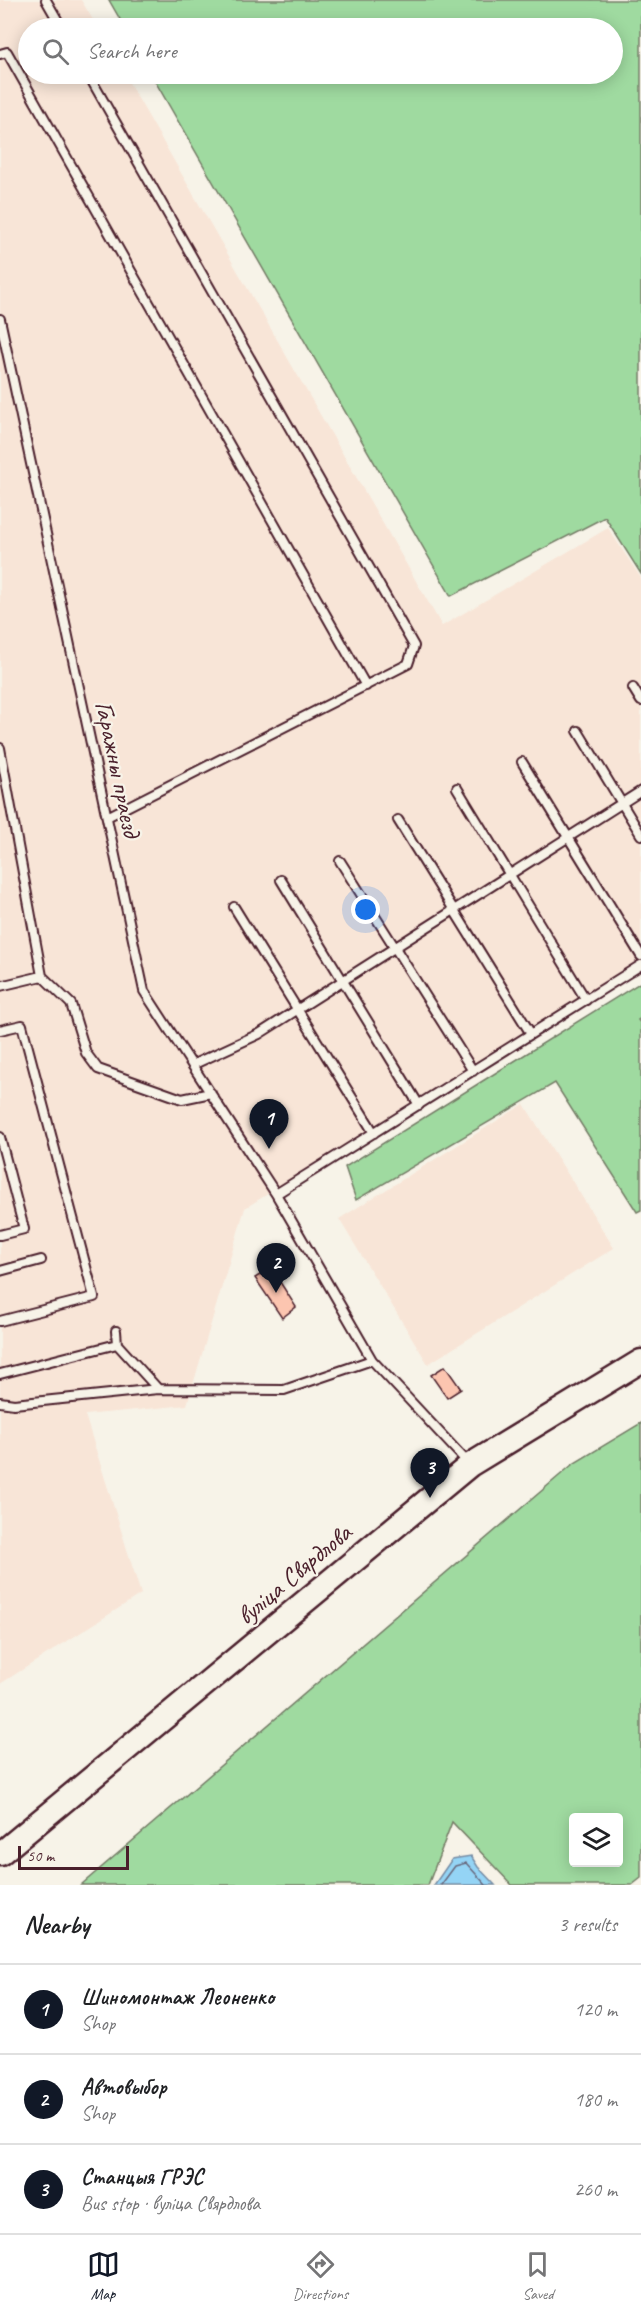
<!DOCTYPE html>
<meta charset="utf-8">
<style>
body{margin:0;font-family:Caveat,sans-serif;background:#f2f2f2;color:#202124}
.controls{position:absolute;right:18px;bottom:18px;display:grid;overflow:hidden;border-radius:6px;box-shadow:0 3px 15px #0003}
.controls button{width:54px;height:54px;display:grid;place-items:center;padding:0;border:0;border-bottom:2px solid #e0e0e0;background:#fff;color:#202124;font:30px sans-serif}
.scale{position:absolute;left:18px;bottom:15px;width:111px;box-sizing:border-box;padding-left:6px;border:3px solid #4a1f2b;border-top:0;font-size:16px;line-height:21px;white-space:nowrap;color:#4a1f2b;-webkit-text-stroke:4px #f7f3e8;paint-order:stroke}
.you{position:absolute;left:366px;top:910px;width:21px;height:21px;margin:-15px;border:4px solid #fff;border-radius:50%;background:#1a73e8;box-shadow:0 0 0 9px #1a73e833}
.badge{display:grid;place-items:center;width:39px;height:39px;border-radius:50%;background:#111827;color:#fff;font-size:20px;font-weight:700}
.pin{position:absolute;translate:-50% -50px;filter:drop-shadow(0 2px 3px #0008)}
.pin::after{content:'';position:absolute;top:32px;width:21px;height:18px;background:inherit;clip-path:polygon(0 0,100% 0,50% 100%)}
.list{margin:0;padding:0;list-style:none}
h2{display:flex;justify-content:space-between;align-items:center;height:78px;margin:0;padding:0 24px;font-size:26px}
h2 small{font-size:20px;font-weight:400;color:#757577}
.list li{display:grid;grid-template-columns:39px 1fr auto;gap:18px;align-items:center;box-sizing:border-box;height:90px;padding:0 24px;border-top:2px solid #e0e0e0}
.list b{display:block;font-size:22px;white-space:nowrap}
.list p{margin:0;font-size:20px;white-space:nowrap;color:#757577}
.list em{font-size:20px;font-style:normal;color:#757577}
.icon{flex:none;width:33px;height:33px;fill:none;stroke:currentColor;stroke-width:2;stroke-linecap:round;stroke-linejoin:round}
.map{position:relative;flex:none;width:641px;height:1885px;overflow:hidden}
.search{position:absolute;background:#fff;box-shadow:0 3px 15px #0003;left:18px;right:18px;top:18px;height:66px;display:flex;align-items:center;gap:15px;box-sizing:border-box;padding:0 21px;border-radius:33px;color:#757577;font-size:22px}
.sheet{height:348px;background:#fff}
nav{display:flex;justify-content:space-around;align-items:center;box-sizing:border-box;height:84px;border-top:2px solid #e0e0e0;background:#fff;font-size:16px;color:#757577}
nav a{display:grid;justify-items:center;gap:3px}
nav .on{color:#111827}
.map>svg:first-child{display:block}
.built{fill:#f8e5d7}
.green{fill:#9fdaa0;stroke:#747c66;stroke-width:1.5;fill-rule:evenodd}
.water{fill:#94d4f5;stroke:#768ca4;stroke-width:1.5}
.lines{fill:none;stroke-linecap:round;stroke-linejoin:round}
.shore{stroke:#68677c;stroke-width:1.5}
.building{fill:#fcc5b0;stroke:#4a1f2b;stroke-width:1.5}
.lane-casing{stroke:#4a1f2b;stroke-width:12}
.secondary-casing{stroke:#4a1f2b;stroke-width:27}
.lane{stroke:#f7f3e8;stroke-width:8}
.secondary{stroke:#f7f3e8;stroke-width:22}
.labels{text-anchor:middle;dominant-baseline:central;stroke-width:4.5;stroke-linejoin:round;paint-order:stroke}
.street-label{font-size:26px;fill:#4a1f2b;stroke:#f7f3e8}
</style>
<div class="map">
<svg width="641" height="1885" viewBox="0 0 641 1885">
<rect width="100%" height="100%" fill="#f7f3e8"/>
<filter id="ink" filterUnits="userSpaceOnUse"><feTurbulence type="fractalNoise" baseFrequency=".0167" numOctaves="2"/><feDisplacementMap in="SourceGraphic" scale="12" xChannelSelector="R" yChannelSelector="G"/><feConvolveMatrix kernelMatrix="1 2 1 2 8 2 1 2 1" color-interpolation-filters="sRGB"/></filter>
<g filter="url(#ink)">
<path class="built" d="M0,0H81L98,28H28V74H124L442,626L608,528L641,578V965L245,1208L187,1405L85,1415L141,1594L0,1684Z
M524,1104L614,1248L428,1364L339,1219Z"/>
<path class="green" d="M109,0H641V574L605,517L451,596L151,74H612V28H125Z
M641,982V1018L638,1020L641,1024V1210L637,1212L555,1083L356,1200L345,1167Z
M641,1423V1878L632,1885H512L452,1822L428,1885H81L573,1464ZM574,1818H618V1862H574Z"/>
<path class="water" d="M471,1856L478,1867L495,1885H434L452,1859Z"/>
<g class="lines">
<path class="shore" d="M441,1885L455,1866L466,1863L486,1885"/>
</g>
<path class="building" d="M271,1268L296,1307L282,1318L255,1278Z
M445,1366L461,1389L447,1398L431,1375Z"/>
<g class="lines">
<g class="lane-casing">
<path id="lane" d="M46,0L62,28
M0,54L7,52L366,686
M88,74L414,646L408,664L107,817
M0,319L144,991L276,1194L372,1360L469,1464
M633,688L641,701
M578,731L641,835
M0,748L42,976L71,1004L86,1053L98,1069L182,1099L211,1093
M522,762L641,956
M457,788L586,1000
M398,820L531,1034
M340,861L473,1071
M281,880L419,1105
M234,907L374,1133
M0,986L42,976
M0,1030L22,1025L94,1297L0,1321
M192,1065L259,1034L641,791
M0,1137L24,1229L0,1235
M276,1194L641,965
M0,1271L41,1260
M116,1331L117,1344L158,1389
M0,1374L117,1344
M0,1402L14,1404L158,1389L284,1390L372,1360"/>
</g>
<g class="secondary-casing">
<path id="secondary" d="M0,1854L470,1465L641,1361"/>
</g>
<use href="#lane" class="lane"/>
<use href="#secondary" class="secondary"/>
</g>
</g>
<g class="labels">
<g class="street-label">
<text transform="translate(118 769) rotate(78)">Гаражны праезд</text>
<text transform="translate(294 1574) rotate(-40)">вуліца Свярдлова</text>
</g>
</g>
</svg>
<div class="controls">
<button><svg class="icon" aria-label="layers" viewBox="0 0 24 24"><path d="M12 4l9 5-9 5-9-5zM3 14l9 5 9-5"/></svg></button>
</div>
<div class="scale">50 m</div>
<div class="you"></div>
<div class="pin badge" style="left:269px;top:1149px">1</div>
<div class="pin badge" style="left:276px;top:1293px">2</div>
<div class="pin badge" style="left:430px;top:1498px">3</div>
<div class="search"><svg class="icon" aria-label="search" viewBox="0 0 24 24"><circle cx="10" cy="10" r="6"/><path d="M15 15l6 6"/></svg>Search here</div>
</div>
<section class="sheet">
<h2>Nearby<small>3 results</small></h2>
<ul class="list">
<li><span class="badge">1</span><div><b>Шиномонтаж Леоненко</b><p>Shop</p></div><em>120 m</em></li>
<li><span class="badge">2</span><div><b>Автовыбор</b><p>Shop</p></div><em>180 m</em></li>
<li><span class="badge">3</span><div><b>Станцыя ГРЭС</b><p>Bus stop · вуліца Свярдлова</p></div><em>260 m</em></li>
</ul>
</section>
<nav>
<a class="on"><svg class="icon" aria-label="map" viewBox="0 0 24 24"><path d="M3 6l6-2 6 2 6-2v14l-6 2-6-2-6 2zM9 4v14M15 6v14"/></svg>Map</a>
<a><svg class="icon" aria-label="directions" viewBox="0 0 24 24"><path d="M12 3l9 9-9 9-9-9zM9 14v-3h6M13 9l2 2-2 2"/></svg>Directions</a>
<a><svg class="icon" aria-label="saved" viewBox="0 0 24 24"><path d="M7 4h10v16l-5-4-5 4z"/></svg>Saved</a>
</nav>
